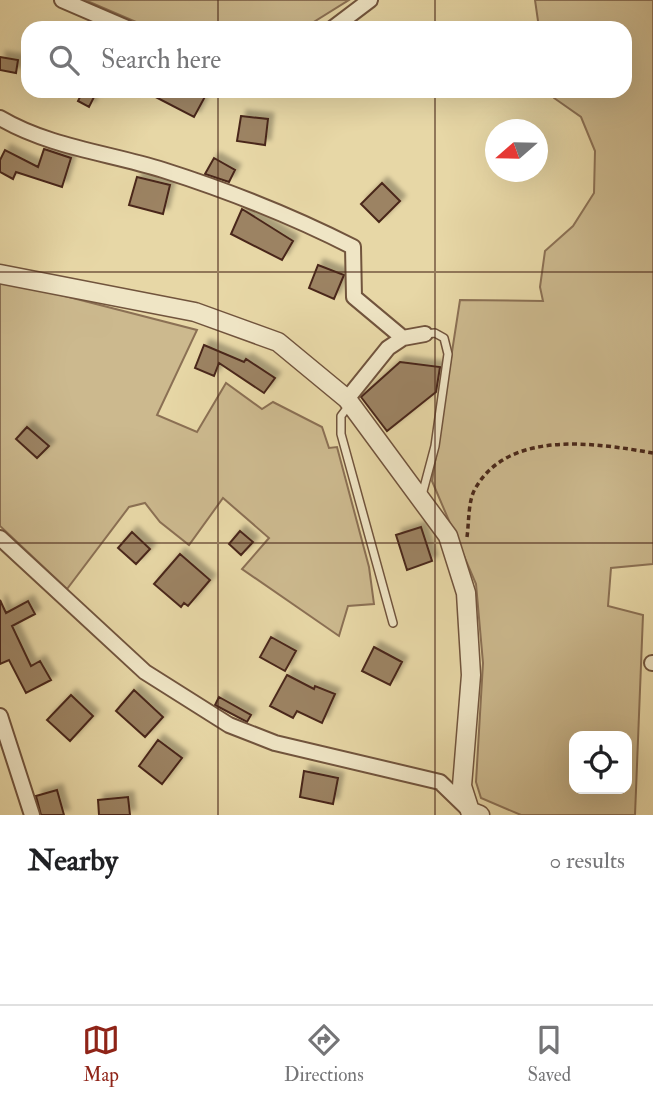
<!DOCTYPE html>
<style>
body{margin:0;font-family:"IM FELL Double Pica",serif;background:#f6f6f6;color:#202124}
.controls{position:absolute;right:21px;bottom:21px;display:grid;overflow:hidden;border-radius:14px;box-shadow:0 7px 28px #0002}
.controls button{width:63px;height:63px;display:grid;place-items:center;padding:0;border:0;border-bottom:2px solid #e0e0e0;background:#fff;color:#202124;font:35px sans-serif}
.compass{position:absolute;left:485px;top:119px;width:63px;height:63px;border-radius:50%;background:#fff;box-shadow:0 7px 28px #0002;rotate:250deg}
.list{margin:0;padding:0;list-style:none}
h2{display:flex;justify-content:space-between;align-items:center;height:91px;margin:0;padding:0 28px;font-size:30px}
h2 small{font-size:23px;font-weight:400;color:#757577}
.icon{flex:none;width:38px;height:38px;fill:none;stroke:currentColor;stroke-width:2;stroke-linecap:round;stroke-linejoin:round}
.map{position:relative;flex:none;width:653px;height:815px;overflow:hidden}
.search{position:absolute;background:#fff;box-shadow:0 7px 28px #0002;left:21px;right:21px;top:21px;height:77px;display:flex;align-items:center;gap:18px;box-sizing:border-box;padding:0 24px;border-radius:21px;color:#757577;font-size:26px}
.sheet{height:189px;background:#fff}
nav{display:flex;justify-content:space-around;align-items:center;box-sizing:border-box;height:98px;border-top:2px solid #e0e0e0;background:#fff;font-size:19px;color:#757577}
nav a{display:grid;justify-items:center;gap:4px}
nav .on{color:#8f2418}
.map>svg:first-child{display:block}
.green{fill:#ccb98e;stroke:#8b7054;stroke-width:2;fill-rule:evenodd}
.building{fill:#9c8363;stroke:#4a281a;stroke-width:2;filter:url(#shadow)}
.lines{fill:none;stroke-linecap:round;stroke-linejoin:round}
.service-casing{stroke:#71543d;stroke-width:10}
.minor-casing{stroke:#71543d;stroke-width:18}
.tertiary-casing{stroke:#71543d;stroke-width:21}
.path{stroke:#4a281a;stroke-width:3.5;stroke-dasharray:5 3.5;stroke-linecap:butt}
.service{stroke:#efe5c5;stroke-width:7}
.minor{stroke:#efe5c5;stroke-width:14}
.tertiary{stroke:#efe5c5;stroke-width:18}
.grid{fill:none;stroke:#4a281a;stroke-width:2;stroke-opacity:0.55}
</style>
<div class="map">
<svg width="653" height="815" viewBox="0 0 653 815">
<defs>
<filter id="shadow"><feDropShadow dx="5.5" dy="-5.5" stdDeviation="2" flood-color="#0004"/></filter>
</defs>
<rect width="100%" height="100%" fill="#e7d7a6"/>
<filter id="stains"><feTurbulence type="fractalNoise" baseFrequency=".00286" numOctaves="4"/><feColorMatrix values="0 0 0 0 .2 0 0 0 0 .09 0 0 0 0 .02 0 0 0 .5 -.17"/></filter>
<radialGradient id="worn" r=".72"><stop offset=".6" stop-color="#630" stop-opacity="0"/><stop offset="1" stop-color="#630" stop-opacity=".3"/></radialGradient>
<path class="green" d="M85,0H349L304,28H150Z
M535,0H653V564L611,568L608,606L643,615L635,815H521L481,798L476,782L483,663L476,584L432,481L460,300L543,301L540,287L545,251L573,226L594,193L595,151L581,117L554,98L552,91H625V28H539ZM574,736H627V789H574Z
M0,283L30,287L197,330L157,415L197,432L226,383L262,409L273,402L322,427L329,448L337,447L369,567L374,604L348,606L339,636L242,569L269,538L223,498L189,545L160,522L145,503L129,507L67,589L0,526Z"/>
<path class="building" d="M0,57L18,60L16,73L0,70Z
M83,91H97L89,107L78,101Z
M144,91H208L194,117Z
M241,116L268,119L265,145L237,141Z
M44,149L71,158L62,187L16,172L13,179L0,172V160L5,150L38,167Z
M214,158L235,170L229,182L205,174Z
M137,177L170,185L163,214L129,205Z
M382,183L400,201L379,222L361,204Z
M242,209L293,241L282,260L231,234Z
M318,265L344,275L334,299L309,288Z
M204,345L244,362L246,359L275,378L264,393L219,363L214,376L195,368Z
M400,362L440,367L436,392L387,431L361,397Z
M27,427L49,446L37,458L16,439Z
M421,527L432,561L407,570L396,535Z
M240,531L253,542L241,555L229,544Z
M132,532L150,549L136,564L118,548Z
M180,554L210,580L188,606L184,603L181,607L154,584Z
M0,600L6,613L28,601L35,614L12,626L31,666L40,661L51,680L26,693L9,660L0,664Z
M271,637L296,651L285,671L260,657Z
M374,647L402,662L390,685L362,671Z
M287,675L314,689L315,686L335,694L322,723L297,711L293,718L270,706Z
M134,690L163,717L145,737L116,711Z
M71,695L93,716L70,741L47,720Z
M219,697L251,715L247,722L215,705Z
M158,740L182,758L162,784L139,766Z
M304,771L338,778L333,804L300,797Z
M57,790L64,815H41L36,796Z
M128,797L130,815H99L98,800Z"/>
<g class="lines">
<g class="service-casing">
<path id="service" d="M350,404L341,416V434L393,623
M422,495L435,446L448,354L444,338L435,333L425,334"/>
</g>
<g class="minor-casing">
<path id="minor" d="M62,0L127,28
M333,28L370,0
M0,118C49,147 109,153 163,170C229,191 292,216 353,247L354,297L403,338L425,334
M347,399L388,348L403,338
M0,538L145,672L229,725L275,743L440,782L469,810
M652,663H653
M0,716L32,815"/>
</g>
<g class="tertiary-casing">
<path id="tertiary" d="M0,274L195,312L278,342L347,399L448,536L466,593L471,675L462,786L470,811L480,815"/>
</g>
<path class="path" d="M467,537C469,523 468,501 475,489C508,429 596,443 653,453"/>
<use href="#service" class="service"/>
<use href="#minor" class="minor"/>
<use href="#tertiary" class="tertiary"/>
</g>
<path class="grid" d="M218,0V28M435,0V28M218,91V815M435,91V815M0,272H653M0,543H653"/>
<rect width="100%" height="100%" filter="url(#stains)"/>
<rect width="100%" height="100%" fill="url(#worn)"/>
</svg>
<div class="controls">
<button><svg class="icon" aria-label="locate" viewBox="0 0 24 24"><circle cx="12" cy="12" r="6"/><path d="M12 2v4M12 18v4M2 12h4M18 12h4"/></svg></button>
</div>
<svg class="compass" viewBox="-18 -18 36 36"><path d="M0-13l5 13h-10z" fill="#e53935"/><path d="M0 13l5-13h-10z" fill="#757577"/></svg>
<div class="search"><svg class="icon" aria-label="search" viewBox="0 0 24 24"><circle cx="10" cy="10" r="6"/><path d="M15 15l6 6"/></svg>Search here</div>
</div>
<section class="sheet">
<h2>Nearby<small>0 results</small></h2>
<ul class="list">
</ul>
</section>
<nav>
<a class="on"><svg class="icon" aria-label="map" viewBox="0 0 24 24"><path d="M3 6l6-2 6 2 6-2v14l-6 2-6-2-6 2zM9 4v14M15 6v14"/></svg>Map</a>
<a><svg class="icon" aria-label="directions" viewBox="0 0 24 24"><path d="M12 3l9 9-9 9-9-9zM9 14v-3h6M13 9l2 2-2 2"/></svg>Directions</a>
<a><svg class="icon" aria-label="saved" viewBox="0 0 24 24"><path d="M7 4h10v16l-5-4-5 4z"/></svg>Saved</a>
</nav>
